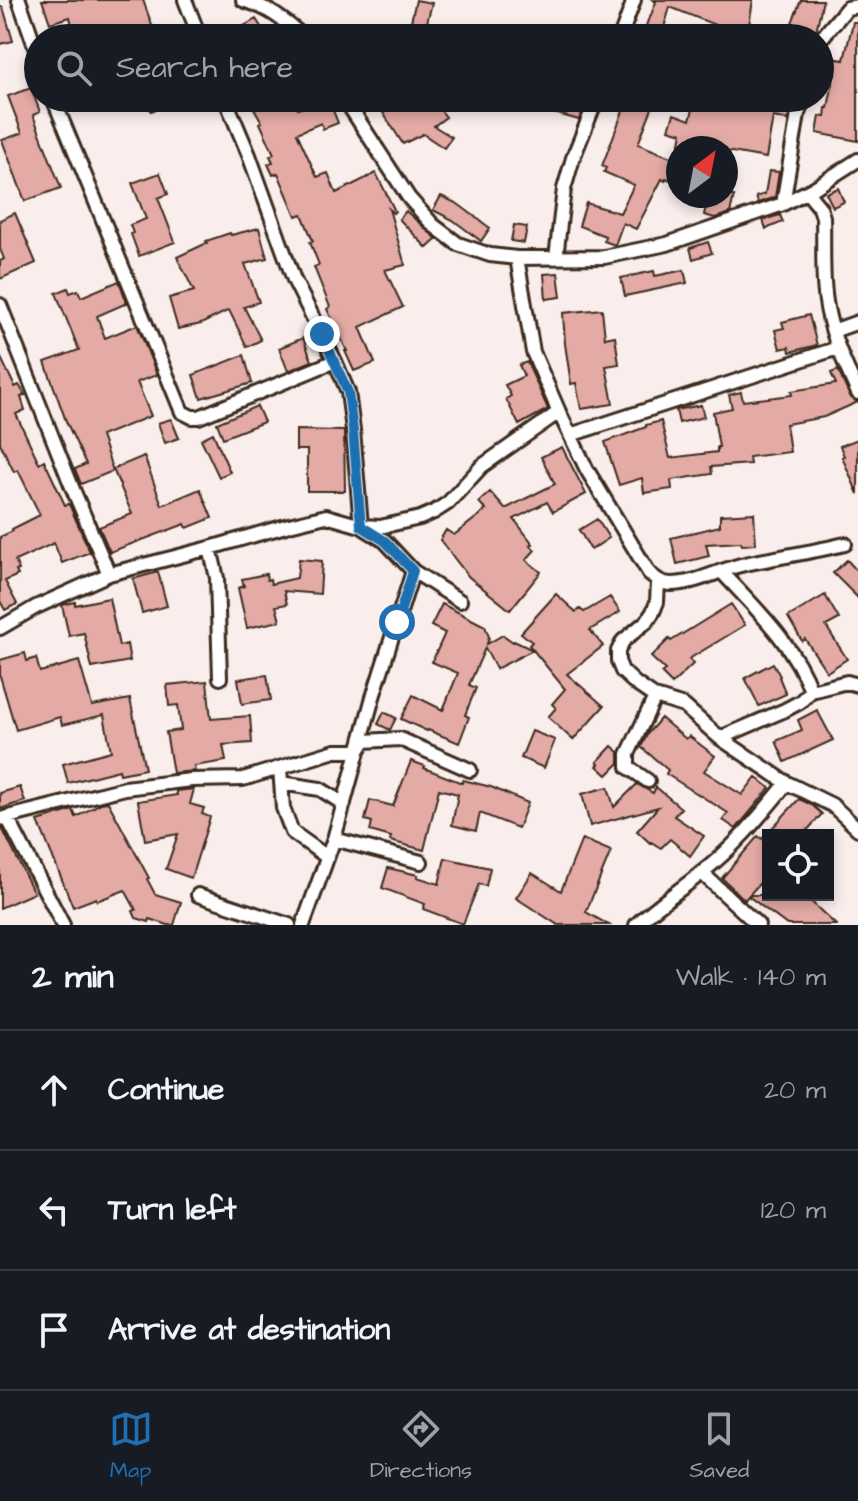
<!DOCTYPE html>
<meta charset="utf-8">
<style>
body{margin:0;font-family:"Architects Daughter",sans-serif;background:#242831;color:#f1f3f6}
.controls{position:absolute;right:24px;bottom:24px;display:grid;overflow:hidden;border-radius:0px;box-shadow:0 4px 12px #0003}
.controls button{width:72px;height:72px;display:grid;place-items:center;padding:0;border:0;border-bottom:2px solid #363941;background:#171b24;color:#f1f3f6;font:40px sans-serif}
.compass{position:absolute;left:666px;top:136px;width:72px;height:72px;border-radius:50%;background:#171b24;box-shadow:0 4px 12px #0003;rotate:32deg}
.stop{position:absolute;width:24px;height:24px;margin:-18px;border:6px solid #1f6fb2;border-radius:50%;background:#fff}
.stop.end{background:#1f6fb2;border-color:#fff;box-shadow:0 2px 8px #0008}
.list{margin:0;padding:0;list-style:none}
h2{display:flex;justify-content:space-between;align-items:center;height:104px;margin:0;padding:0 32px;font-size:34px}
h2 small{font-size:26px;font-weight:400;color:#9ea1a6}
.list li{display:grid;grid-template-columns:52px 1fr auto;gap:24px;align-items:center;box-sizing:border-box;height:120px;padding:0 32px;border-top:2px solid #363941}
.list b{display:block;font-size:30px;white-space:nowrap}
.list em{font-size:26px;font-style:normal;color:#9ea1a6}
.icon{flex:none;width:44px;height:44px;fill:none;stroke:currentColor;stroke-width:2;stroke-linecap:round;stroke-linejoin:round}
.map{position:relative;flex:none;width:858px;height:925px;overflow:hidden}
.search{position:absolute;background:#171b24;box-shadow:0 4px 12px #0003;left:24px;right:24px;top:24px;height:88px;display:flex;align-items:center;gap:20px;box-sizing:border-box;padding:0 28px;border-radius:44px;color:#9ea1a6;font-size:30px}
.sheet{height:464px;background:#171b24}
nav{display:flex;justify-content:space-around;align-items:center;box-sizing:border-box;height:112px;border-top:2px solid #363941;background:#171b24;font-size:22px;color:#9ea1a6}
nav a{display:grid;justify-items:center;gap:4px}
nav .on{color:#1f6fb2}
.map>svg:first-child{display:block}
.building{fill:#e4aaa6;stroke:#3b2a1e;stroke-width:2}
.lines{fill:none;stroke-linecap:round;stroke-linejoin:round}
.minor-casing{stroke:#3b2a1e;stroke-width:18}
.minor{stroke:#fff;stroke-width:12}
.route{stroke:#1f6fb2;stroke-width:10}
</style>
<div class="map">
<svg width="858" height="925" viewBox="0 0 858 925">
<rect width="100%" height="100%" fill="#faeeed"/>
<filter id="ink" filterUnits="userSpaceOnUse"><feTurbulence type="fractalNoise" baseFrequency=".0125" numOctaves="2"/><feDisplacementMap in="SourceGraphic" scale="16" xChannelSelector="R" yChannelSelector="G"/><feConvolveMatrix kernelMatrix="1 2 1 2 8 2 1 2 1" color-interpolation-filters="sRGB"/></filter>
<g filter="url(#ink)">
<path class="building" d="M42,0H143L155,34L144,38H75L70,17L50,23Z
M416,0L432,3L423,38H407Z
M653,0H753L748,32L741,31L740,35L670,7L661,38L643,35L648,20H649L656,2Z
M801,0H823L816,31L811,38H786Z
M0,7H3L13,41L0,44Z
M256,19L268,38H223Z
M853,22H858V141L817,133L820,116L825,117L826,108H828L833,81L821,80L824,57L844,60Z
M31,88L40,112L33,115L61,188L25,201L2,140L22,133L8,96Z
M147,98H183V100L151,111Z
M248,98H293L298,109L328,98L338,123L323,129L321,123L297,133L317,177L328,173L336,193L376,173L395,211L393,213L389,209L405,265L385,270L403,307L360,327L375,363L354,371L345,351H347L327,309L330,307L314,267L319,265L310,242L313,241L302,214L296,216L278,173L273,175L268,164L273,162L270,156L274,154L260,123L262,122Z
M397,98H431L446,117L434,126L452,137L444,148L423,134L403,144L380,108Z
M546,98H579L586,100L579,120L543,110Z
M628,98H656L638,144L678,160V183L666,178L665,181L662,179L636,229L623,223L615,245L604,241L605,236L579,226L586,203L620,213L634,185L604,172L606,168L602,166Z
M696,98H794L788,120L773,117L766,158L726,151V148H679L682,133L669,129L674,114L690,120Z
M769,171L779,172L775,197L758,203L756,197L765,194Z
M160,173L168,194L158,198L175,242L139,256L131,234L133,233L130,225L146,219L132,183Z
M838,188L844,202L833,207L826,193Z
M441,196L458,204L490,228L481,241L453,220L433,210Z
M708,196H734L730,213L715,218L704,215Z
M406,211L437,239L427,248L399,219Z
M15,213L36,263L0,279V261L4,259L0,249V220Z
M780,215L783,222L766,229L763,220Z
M514,225L527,227L524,243L511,241Z
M259,228L267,258L245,264L259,302L244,307L261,340L247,347L229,310L201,324L178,329L169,298L194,291L177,257L207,243L206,241L230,233L231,235Z
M708,242L712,253L693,259L690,248Z
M684,270L687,283L625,296L621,278L654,271L655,276Z
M558,273L561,297L546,299L544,274Z
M119,281L127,303L97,316L105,338L137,325L157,375L137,382L151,416L101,436L113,471L81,484L75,469L86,464L66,421L45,362L79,350L56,293L68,288L70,293L78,290L81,297Z
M602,309L605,338L615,336L619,364L606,366L613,404L581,409L576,383L571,384L565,344L563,313Z
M809,315L817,345L790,352L789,347L780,349L775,330L784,328L782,322Z
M303,338L312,361L288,371L279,348Z
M244,355L252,383L201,398L193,375Z
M0,356L15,387L19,385L25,395L21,397L25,410L16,414L39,463L44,460L65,505L69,504L90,552L62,563L54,543L15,561L19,570L16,571L18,575L5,581L17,604L5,610L0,601V537L13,531L12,529L40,515L18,470L14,472L0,443Z
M527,362L548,409L519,425L506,399L511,396L505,385L524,376L519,365Z
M838,370L850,397L858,402L824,417L786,424L790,452L749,457L750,464L711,467L712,474L671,480L672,489L644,493L642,478L619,485L605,442L646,427V425L661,421L670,458L717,452V447H719L713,412L732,408L729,395L741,392L743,401L792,395L791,391L836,384L831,373Z
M701,405L704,417L679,423L676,410Z
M257,406L264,422L223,438L217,423Z
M171,419L179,438L165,443L158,423Z
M296,430L344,431L345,491H307V450H296Z
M213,433L230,472L219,477L201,439Z
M858,439V494L842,457L844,456L840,446Z
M562,447L586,494L553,512L547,502L514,519L533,544L530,545L535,550L526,560L541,572L510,610L469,577L440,540L446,530L454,535L486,510L479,502L490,492L505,509L555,484L541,457Z
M144,456L162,505L200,489L212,518L187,528L185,524L110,552L99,527L132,514L113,469Z
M754,513L756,544L742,545L741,542L706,544L709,556L677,564L671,538L720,526V515Z
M597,519L609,538L591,550L579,530Z
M299,559L322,561L320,594L284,591L287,604L276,606L280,621L247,628L238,588L244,586L242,579L266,574L267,580L270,579L271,584L297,578Z
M847,560L858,572V598L833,573Z
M158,572L167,606L142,613L133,579Z
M556,594L576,612L580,609L584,612L610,597L620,612L590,630L603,646L567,674L604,706L573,740L548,717L556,708L552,704L565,689L529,645L532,642L521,633Z
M825,595L839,619L826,626L847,659L827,672L805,639L802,641L788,617Z
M109,598L119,646L127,644L130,661L92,668L84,633L69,636L62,605L75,602V605Z
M442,604L485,626L489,637L487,644L503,635L513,642L514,641L533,650L496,669L485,648L469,685L476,688L465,715L469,717L459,743L428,730L427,731L401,719L413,695L443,710L458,673L432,662L445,633L431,626Z
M731,604L745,625L689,659L693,664L672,684L661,673L665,670L651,657L669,639L671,641Z
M25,653L27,661L36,658L40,672L79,661L92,706L130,699L145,769L120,774L119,770L68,783L63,764L111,751L104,715L62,725L60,717L16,730L0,676V660Z
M773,663L780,676L779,677L786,694L759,706L745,678Z
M267,675L271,700L242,704L238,679Z
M207,681L211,719L250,716L252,743L223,745L226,761L194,766L195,771L173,773L166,732L181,730L178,705L169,706L167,685Z
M817,710L833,740L785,762L776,741L802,730L798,720Z
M384,712L396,718L390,730L378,724Z
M661,718L686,739L689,736L715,756L704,771L742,795L756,777L770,788L736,829L723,820L728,813L666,774L668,770L641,747L648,733Z
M532,731L555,740L544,768L521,758Z
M612,746L619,752V763L607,775L597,766L599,764L597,762Z
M411,761L425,766L424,768L462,783L463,780L491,787L528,803L518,828L480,813L476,831L452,825L458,794L439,789L424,850L390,841L391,837L370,831L372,822L365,820L370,800L393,806Z
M637,784L653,793L656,787L681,808L674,816L704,836L690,856L670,839L661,848L651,842L650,843L637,831L658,807L590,826L582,794L608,787L614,807Z
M20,787L25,801L0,809V793Z
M194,789L190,804L204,808L202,814L210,817L191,878L166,869L178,834L145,840L138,801L177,795L176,791Z
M799,799L812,805L822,814L803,835H768V874L749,895H804L836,925H787L748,896L745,900L722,878L758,836L762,839Z
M108,802L149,878L147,879L155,894L181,902L174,925H168L150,919L149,922L136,918L133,911L136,910L125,890L97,901L96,898L73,907L38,821L73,810L76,817L101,803Z
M0,828H2L34,893L0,908Z
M582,839L611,851L586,912L609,925H558L516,898L532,873L561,891Z
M445,858L490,868L486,886L479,884L463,924L423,909L425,904L382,888L388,868L418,875L417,877L439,884Z"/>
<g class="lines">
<g class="minor-casing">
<path id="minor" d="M19,0L38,55
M185,0L200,38
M243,0C268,7 285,21 305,38
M620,38L634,0
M820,40L847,8L858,6
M53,98L182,412L192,417H199L335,361
M225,98L249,155L294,280L335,361L348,392L353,430L361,526
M344,98L409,198L433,225L458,244L490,255L517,258L604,257L667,244L783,204L814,188L858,160
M807,192L820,208L823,217C824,250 821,285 829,317C835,344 847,368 858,393
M783,204L798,114L803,98
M517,258L533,352L559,412L587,470L649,573C656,579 662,584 671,584C696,584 721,569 745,564C778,557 812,552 845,544
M556,258L564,189L573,158L597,98
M0,305L72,487L109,574
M833,331L858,322
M570,435L838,348
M364,528L385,541L413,571L460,601
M210,548L217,578L220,678
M721,571C755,608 794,644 811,691
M658,581L657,602L653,612L647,621L623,641L618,651V661L622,671L636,684L655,697L684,706L720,738L787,783L832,805L858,829
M0,628L36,607L109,574L210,548L289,525L326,516L361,526L380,527L420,518L434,512L448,503L482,466L559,412
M720,738L785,710L800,702L811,691L847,682L858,685
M280,768L283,808L292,832L327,857
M648,781L628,767V754L655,697
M281,783L320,789L344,804
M7,817L63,925
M0,819L125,788L191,780L243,779L335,751H358L364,741L400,739L470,770
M334,839L421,862
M702,873L758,925
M198,895L289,925
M303,925L334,839L373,697L413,571
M636,925C656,906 679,891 700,874C734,848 760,816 787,783"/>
</g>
<use href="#minor" class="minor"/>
</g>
</g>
<g class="lines" filter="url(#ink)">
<path class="route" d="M322,334L348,392L353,430L361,526L385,541L413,571L397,622"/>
</g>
</svg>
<div class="controls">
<button><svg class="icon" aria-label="locate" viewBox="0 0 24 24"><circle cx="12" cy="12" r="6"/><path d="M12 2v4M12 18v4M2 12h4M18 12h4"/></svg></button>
</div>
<svg class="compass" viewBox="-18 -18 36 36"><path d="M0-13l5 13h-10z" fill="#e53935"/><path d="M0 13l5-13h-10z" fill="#9ea1a6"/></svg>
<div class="stop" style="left:397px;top:622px"></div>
<div class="stop end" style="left:322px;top:334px"></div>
<div class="search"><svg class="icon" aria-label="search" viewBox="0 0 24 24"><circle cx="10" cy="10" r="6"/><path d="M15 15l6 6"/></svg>Search here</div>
</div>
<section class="sheet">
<h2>2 min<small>Walk · 140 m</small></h2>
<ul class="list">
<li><svg class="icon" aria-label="ahead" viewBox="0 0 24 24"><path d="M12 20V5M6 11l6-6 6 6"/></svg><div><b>Continue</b></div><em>20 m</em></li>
<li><svg class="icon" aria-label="left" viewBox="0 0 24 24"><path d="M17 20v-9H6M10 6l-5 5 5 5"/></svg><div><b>Turn left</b></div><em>120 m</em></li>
<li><svg class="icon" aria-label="arrive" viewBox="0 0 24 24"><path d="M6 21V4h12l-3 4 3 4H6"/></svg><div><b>Arrive at destination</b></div></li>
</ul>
</section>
<nav>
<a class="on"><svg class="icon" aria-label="map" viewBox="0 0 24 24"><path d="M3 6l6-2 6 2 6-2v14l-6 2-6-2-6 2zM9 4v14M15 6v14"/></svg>Map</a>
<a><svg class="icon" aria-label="directions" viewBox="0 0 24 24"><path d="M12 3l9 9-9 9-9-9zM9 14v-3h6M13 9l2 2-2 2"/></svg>Directions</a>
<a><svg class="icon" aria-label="saved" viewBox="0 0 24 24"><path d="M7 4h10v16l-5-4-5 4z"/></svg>Saved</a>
</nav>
